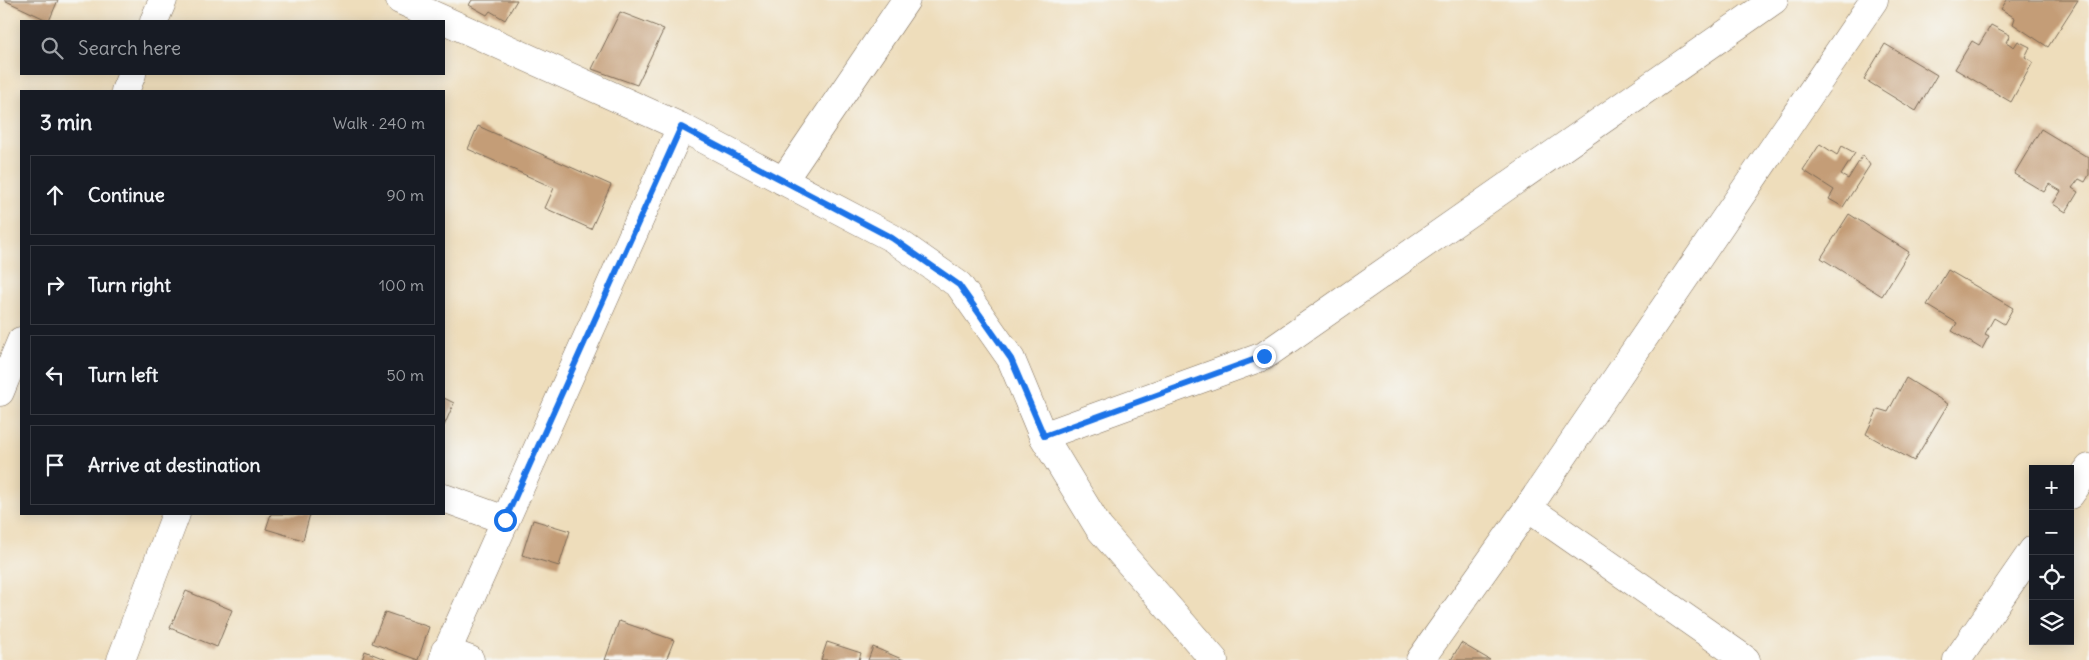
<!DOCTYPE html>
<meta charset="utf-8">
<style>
body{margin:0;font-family:Delius,sans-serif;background:#20242c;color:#f1f3f6}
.controls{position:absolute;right:15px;bottom:15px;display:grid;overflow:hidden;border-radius:0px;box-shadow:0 2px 12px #0003}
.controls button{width:45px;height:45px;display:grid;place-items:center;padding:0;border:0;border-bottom:1px solid #363941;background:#171b24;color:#f1f3f6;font:25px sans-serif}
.stop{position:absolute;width:15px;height:15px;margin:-11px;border:4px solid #1a73e8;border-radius:50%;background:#fff}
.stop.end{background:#1a73e8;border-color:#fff;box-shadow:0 1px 5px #0008}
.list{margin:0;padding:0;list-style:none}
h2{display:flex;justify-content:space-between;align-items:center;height:65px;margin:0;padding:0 20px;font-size:21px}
h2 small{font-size:16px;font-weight:400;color:#9ea1a6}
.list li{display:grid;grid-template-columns:32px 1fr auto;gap:15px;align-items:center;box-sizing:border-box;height:80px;margin:0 10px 10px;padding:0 10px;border:1px solid #363941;border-radius:0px}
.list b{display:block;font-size:19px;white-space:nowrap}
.list em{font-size:16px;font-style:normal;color:#9ea1a6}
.icon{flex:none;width:28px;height:28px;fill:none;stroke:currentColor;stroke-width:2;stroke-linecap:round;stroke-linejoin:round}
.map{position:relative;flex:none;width:2089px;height:660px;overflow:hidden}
.search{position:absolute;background:#171b24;box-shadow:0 2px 12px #0003;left:20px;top:20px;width:425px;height:55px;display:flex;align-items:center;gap:12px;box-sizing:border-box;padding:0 18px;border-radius:0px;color:#9ea1a6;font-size:19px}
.panel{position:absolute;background:#171b24;box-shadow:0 2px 12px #0003;left:20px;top:90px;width:425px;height:425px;border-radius:0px}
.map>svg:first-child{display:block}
.building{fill:#c49d77}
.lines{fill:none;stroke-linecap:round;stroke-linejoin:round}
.minor-casing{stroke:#7a6955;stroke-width:29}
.minor{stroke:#fff;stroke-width:28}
.route{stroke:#1a73e8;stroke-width:6}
</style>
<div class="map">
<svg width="2089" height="660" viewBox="0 0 2089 660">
<rect width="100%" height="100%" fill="#f6f6f2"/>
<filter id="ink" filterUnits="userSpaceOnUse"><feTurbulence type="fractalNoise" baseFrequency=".02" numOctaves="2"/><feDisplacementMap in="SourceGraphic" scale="10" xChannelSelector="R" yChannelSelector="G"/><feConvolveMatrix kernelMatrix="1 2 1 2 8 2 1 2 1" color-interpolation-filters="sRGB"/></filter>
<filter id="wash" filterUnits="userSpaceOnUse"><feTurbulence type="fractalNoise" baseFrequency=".0096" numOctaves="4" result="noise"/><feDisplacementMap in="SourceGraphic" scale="20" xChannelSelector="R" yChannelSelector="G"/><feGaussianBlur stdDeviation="1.12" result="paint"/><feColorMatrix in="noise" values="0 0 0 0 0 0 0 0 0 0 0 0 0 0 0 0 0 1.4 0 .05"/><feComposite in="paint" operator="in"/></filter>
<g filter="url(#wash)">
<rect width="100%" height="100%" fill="#edb"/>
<g id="blocks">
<path class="building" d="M4,0H58L49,21Z
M472,0H517L505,20L490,11L487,15L469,5Z
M2007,0H2078L2048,47L2013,24L2015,18L2001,9Z
M620,12L664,29L637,85L592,69Z
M1991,25L2010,35L2006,42L2014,47L2018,41L2030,47L2025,57L2033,62L2011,102L1955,69L1972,41L1979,45Z
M1885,44L1937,75L1916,111L1864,79Z
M478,126L611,185L591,229L545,208L554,188L468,149Z
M2041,129L2089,158V175L2085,182L2079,179L2072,188L2078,192L2066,212L2053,204L2061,191L2049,184L2044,192L2014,174Z
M1820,144L1837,155L1842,146L1855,153L1841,175L1848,179L1863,155L1870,165L1843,207L1829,199L1834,190L1803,170Z
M1849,214L1909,252L1882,296L1821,258Z
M1948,270L2013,308L2004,324L1994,318L1985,334L1989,336L1982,349L1952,331L1957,323L1927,305Z
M1906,378L1948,404L1914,461L1866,434L1878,409L1888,412Z
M444,398L454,403L444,426Z
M271,514H310L303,540L266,529Z
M533,520L570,531L559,566L522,555Z
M186,591L232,610L217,647L170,628Z
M385,612L429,627L418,660L372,643Z
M619,621L674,640L666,660H605Z
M827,642L861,653L859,660H821Z
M1461,643L1490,660H1451Z
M873,647L904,660H868Z
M365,651L387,660H362Z"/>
</g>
</g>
<g filter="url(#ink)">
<use href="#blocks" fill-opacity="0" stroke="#7a6955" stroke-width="1"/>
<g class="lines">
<g class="minor-casing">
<path id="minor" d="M400,0L681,127L892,238L959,285L1011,359L1043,436L1099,528L1214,660
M154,21L163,0
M125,91L132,74
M783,181L906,0
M0,392L21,341
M1043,436L1264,356L1774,0
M2070,495L2089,468
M444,498L505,520
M1528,508L1746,660
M445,651L470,660
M121,660L176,514
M443,660L681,127
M1420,660L1528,508L1874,0
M1957,660L2033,550"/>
</g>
<use href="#minor" class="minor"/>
</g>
</g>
<g class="lines" filter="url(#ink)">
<path class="route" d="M505,520L681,127L892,238L959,285L1011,359L1044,436L1264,356"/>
</g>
</svg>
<div class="controls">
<button>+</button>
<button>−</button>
<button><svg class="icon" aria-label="locate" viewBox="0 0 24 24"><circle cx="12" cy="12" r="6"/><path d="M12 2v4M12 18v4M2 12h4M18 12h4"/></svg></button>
<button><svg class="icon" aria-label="layers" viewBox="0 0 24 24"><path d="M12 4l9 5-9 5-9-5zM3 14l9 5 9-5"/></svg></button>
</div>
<div class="stop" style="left:505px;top:520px"></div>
<div class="stop end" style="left:1264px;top:356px"></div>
<div class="search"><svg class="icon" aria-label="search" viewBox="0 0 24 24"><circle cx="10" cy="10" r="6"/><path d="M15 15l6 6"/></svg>Search here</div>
<section class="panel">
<h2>3 min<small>Walk · 240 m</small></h2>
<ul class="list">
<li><svg class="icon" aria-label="ahead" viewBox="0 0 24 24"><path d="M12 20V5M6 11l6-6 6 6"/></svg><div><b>Continue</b></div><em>90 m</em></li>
<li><svg class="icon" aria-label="right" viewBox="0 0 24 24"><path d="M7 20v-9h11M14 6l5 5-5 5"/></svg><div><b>Turn right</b></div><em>100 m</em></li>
<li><svg class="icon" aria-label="left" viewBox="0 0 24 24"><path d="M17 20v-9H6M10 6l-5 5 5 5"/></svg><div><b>Turn left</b></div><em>50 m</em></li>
<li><svg class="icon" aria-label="arrive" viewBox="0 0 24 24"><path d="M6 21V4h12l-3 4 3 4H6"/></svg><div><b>Arrive at destination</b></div></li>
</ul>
</section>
</div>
